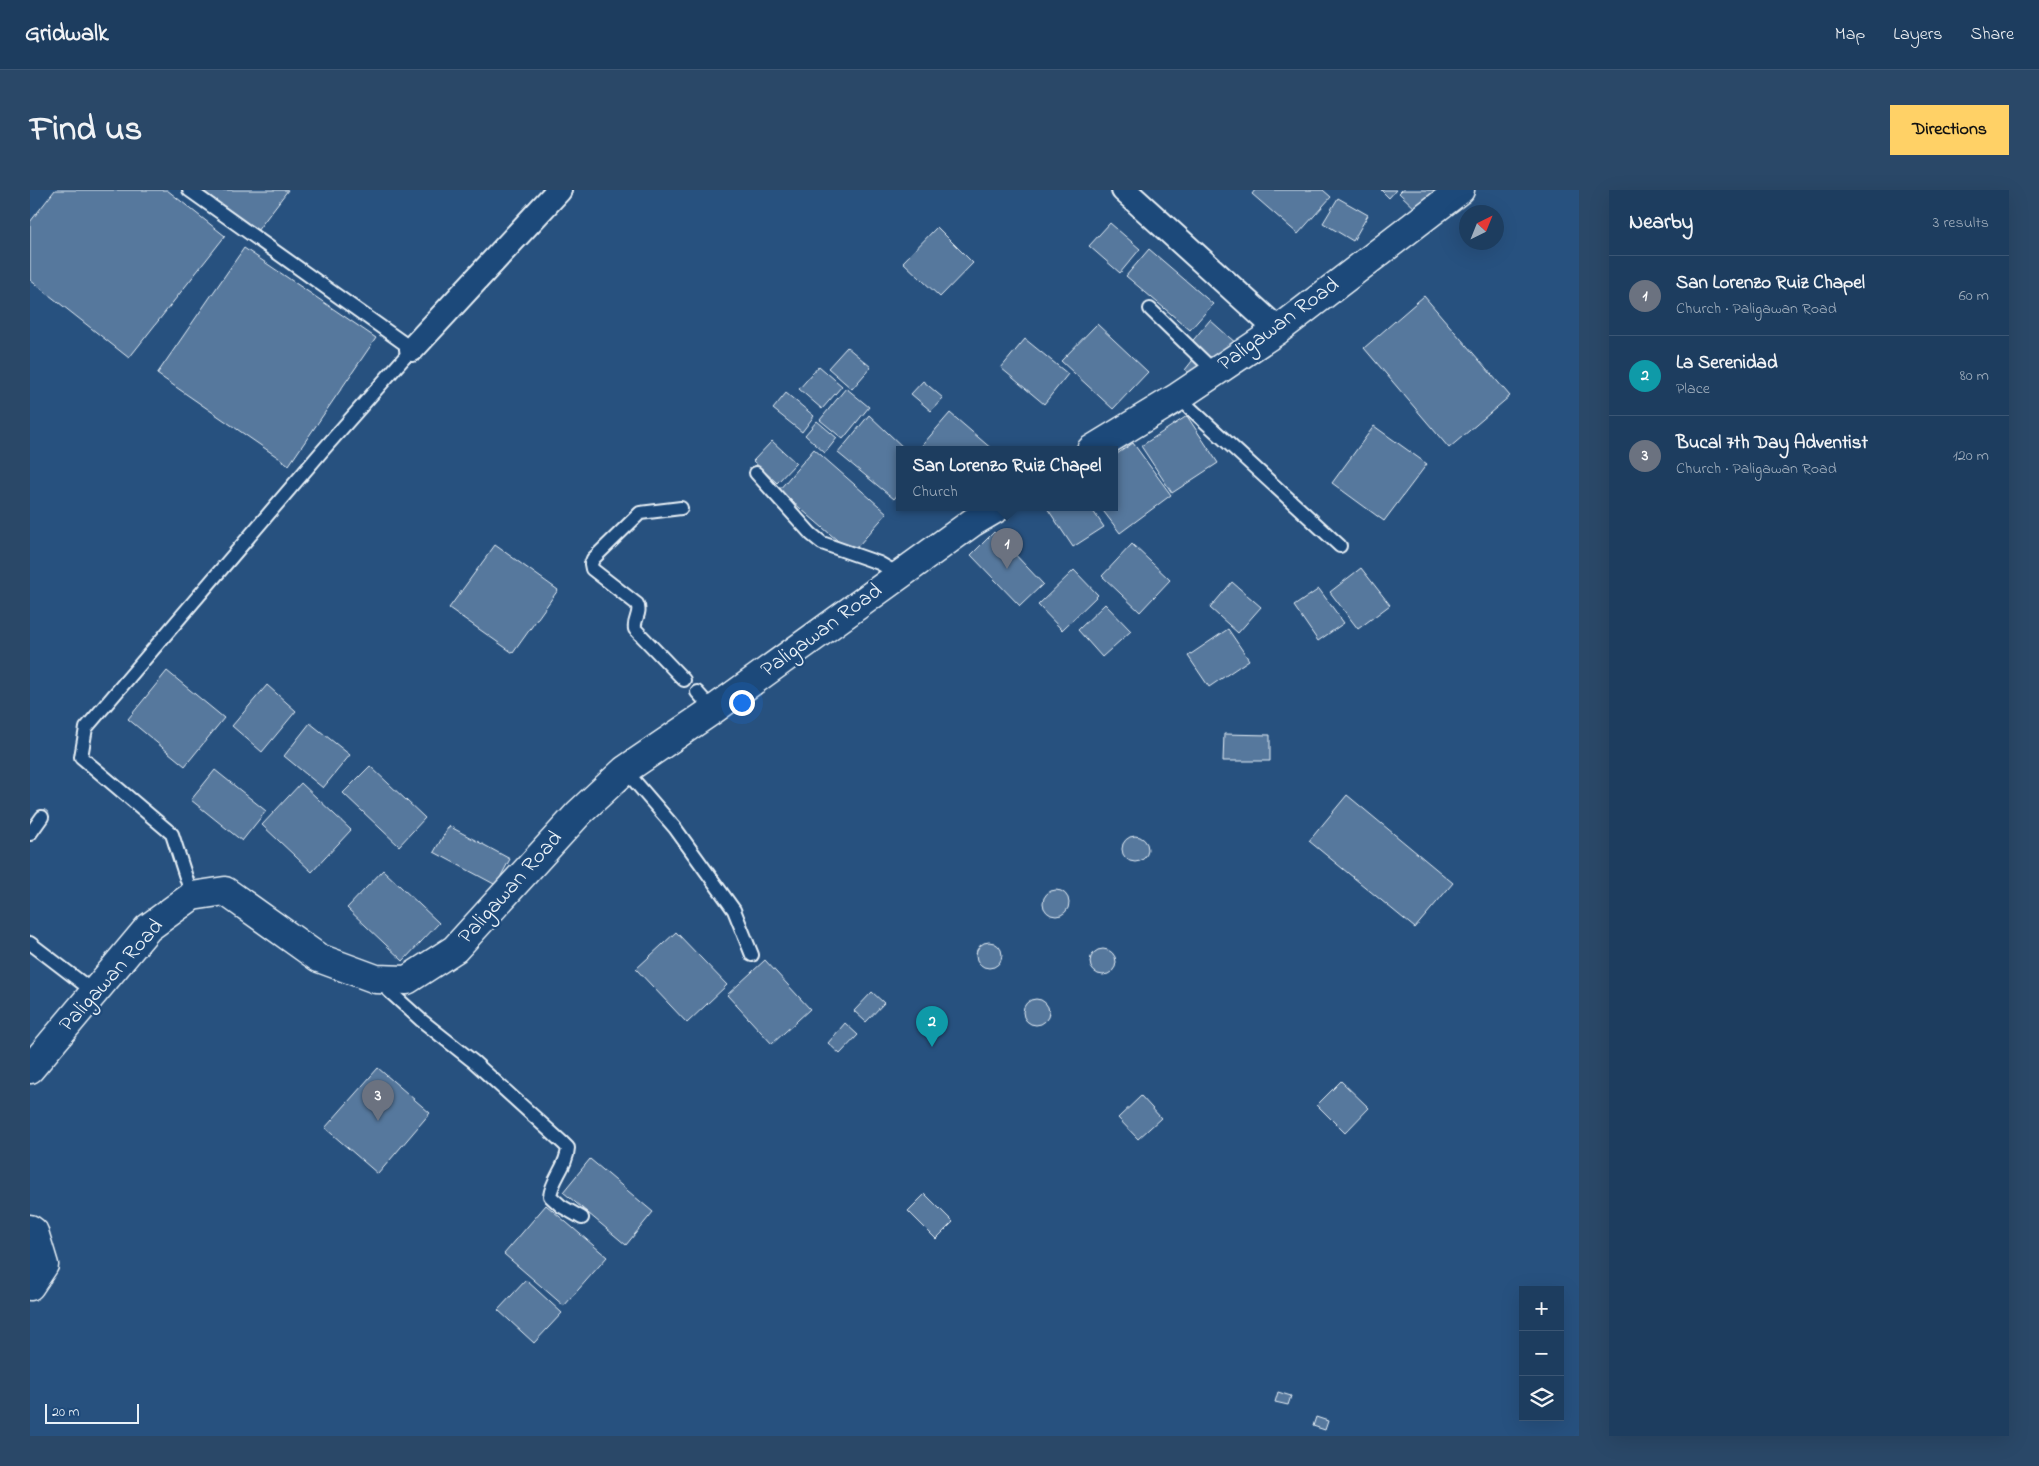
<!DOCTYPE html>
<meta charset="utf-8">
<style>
body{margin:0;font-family:"Indie Flower",sans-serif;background:#2a4868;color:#f1f3f6}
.controls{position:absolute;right:15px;bottom:15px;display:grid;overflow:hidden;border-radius:0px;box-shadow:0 5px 20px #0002}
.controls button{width:45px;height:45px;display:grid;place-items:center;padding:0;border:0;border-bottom:1px solid #3b5674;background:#1d3d5f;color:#f1f3f6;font:25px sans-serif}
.compass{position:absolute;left:1429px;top:15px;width:45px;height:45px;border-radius:50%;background:#1d3d5f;box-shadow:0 5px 20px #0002;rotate:43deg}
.scale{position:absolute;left:15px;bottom:12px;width:94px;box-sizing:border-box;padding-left:5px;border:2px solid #e8f1f8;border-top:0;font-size:14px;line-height:18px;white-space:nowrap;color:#e8f1f8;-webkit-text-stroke:4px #1f4a7a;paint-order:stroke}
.you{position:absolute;left:711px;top:512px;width:18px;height:18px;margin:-12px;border:4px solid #fff;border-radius:50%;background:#1a73e8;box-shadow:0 0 0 8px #1a73e833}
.badge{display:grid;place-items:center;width:32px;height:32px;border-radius:50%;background:#ffd166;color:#fff;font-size:16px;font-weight:700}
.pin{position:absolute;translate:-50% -41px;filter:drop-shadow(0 1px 2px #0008)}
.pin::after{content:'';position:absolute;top:26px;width:18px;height:15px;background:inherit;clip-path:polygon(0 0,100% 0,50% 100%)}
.popup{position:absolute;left:866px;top:256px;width:222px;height:65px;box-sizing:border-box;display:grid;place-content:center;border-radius:0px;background:#1d3d5f;filter:drop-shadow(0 1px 4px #0005);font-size:16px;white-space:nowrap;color:#a0aebd}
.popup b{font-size:19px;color:#f1f3f6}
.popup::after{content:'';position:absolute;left:50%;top:100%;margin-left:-10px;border:10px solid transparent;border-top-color:#1d3d5f}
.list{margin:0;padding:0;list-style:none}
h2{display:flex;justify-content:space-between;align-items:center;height:65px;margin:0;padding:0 20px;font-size:21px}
h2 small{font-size:16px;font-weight:400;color:#a0aebd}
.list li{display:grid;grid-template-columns:32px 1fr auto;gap:15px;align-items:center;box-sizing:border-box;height:80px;padding:0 20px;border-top:1px solid #3b5674}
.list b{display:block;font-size:19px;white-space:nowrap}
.list p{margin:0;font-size:16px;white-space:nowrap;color:#a0aebd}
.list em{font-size:16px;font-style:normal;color:#a0aebd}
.icon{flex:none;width:28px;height:28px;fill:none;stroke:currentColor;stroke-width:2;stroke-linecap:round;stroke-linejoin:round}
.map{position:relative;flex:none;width:1549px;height:1246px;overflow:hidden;border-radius:0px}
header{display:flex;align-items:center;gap:30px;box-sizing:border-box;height:70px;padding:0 25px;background:#1d3d5f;border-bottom:1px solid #3b5674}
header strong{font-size:24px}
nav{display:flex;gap:28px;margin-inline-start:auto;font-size:18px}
.intro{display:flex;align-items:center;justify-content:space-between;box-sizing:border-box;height:120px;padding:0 30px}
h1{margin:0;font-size:35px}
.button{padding:12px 22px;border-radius:0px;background:#ffd166;color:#111;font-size:18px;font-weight:700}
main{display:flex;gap:30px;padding:0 30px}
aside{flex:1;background:#1d3d5f;border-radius:0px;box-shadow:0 5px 20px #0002}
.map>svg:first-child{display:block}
.building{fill:#57789d;stroke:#e8f1f8}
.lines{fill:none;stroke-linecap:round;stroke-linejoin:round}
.lane-casing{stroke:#e8f1f8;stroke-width:16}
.street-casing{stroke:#e8f1f8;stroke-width:28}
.secondary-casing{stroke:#e8f1f8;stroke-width:31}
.lane{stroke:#1f4a7a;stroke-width:12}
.street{stroke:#1f4a7a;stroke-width:24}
.secondary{stroke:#1f4a7a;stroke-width:28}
.labels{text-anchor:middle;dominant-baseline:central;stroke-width:4.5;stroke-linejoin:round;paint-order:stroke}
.street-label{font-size:22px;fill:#e8f1f8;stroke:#1f4a7a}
</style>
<header>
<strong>Gridwalk</strong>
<nav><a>Map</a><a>Layers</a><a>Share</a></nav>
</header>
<div class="intro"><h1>Find us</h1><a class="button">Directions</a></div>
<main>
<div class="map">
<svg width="1549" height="1246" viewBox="0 0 1549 1246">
<rect width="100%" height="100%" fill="#27517f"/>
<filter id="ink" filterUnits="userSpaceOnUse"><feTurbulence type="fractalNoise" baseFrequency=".02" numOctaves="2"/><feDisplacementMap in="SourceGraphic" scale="10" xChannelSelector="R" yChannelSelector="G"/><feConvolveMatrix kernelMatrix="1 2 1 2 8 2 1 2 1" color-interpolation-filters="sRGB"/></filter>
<g filter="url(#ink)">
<path class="building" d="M25,0H137L195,46L99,168L0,90V32Z
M172,0H258L227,41Z
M1225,0H1293L1301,7L1268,44L1222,4Z
M1351,0H1366L1359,8Z
M1372,0H1409L1389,22L1369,3Z
M1308,8L1338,25L1323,51L1293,33Z
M1080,33L1110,59L1090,83L1059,56Z
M907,37L943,73L910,107L873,72Z
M214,58L346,148L259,275L127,184Z
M1119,59L1183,114L1160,140L1096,86Z
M1394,106L1480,206L1419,258L1334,158Z
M1180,130L1208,155L1187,179L1159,155Z
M1067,134L1118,182L1083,219L1031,171Z
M995,149L1038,184L1014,214L971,178Z
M817,157L841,177L822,199L798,178Z
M1166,166L1180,178L1169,191L1155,180Z
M789,176L812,196L792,219L769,199Z
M893,191L913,208L901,221L881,204Z
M816,198L839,217L813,249L790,230Z
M756,203L784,226L772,242L743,219Z
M920,223L963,260H888Z
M839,225L876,260H870V302L864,309L808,263Z
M1157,226L1188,273L1142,303L1111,256Z
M787,231L807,248L795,263L775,245Z
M1344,236L1397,274L1354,331L1302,293Z
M742,251L766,273L747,293L723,271Z
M1103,253L1141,305L1090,343L1071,318H1084V266Z
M784,259L857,323L822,363L749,300Z
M1017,318H1061L1074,337L1043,357Z
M964,342L1013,394L990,416L941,365Z
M1102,354L1140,390L1110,422L1072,386Z
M465,355L528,400L483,463L419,418Z
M1331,378L1360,415L1328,439L1300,402Z
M1044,380L1068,405L1032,440L1008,415Z
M1202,392L1231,417L1208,443L1180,418Z
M1289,399L1314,433L1288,451L1264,416Z
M1075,414L1101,441L1072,467L1048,440Z
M1198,439L1219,470L1179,497L1158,466Z
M137,481L194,528L155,576L98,529Z
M237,495L266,521L232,562L202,536Z
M280,533L320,565L293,598L254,566Z
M1194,544L1240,545V571H1193Z
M340,576L395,628L369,656L313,603Z
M185,580L236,621L212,651L161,610Z
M271,593L321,640L282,682L232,635Z
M1317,605L1423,693L1385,738L1279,651Z
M419,636L480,669L466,695L404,662Z
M1092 659a13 13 0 1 1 26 0a13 13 0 1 1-26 0Z
M353,680L409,733L373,771L317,718Z
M1013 713a13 13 0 1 1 26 0a13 13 0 1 1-26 0Z
M646,742L697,795L657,833L606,779Z
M946 765a13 13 0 1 1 26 0a13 13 0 1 1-26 0Z
M1060 772a13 13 0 1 1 26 0a13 13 0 1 1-26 0Z
M735,770L780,819L742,854L697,805Z
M842,802L854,813L836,832L824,821Z
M993 822a13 13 0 1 1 26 0a13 13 0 1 1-26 0Z
M815,833L828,845L810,864L798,853Z
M348,878L400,923L348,984L295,938Z
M1311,891L1339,918L1315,943L1287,915Z
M1111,906L1131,928L1108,949L1088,928Z
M560,969L623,1022L596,1055L533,1002Z
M895,1004L923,1032L906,1049L878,1021Z
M516,1015L577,1067L534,1116L474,1064Z
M496,1090L532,1123L504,1153L468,1120Z
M1248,1202L1261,1206L1258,1215L1245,1212Z
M1286,1227L1298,1231L1295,1240L1283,1236Z"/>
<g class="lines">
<g class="lane-casing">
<path id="lane" d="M159,0L382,159L293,260L56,538L51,567L142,644L162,706
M1120,119L1185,182
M1148,207L1310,356
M726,283L781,344L792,353L849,373L870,385
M651,318L610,323L563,369L561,374L562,379L607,414C612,423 603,430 605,439L654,490
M667,502L683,520
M595,580L645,638L704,720L722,765
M0,644L12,627
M0,753L64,802
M349,792L391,830L444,872L533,953L538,958C537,976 522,989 520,1006L531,1016L552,1028"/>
</g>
<g class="street-casing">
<path id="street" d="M1094,0L1248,140
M382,159L529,0"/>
</g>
<g class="secondary-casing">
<path id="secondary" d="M1061,260L1148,207L1248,140L1430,0
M0,879L118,738L162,706L195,701L289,768L346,789L377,790L425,759L549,623L595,580L683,520L943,332L967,318
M0,1039L4,1042L14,1075L0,1096"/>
</g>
<use href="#lane" class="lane"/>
<use href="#street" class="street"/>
<use href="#secondary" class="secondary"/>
</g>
</g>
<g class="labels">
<g class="street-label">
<text transform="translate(1249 135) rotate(-36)">Paligawan Road</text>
<text transform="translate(792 441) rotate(-36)">Paligawan Road</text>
<text transform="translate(481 698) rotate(-48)">Paligawan Road</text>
<text transform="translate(82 786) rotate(-48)">Paligawan Road</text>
</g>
</g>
</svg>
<div class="controls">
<button>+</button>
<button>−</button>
<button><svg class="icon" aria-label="layers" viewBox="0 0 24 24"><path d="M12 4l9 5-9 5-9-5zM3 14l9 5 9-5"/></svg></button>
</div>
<svg class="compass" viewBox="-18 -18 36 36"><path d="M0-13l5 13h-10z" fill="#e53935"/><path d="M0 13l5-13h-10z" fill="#a0aebd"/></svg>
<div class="scale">20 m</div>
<div class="you"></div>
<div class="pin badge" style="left:977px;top:379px;background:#6b7280">1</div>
<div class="popup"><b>San Lorenzo Ruiz Chapel</b>Church</div>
<div class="pin badge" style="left:902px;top:857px;background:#0f9aa8">2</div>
<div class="pin badge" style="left:348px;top:931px;background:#6b7280">3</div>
</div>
<aside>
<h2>Nearby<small>3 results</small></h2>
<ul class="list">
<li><span class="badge" style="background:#6b7280">1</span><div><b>San Lorenzo Ruiz Chapel</b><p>Church · Paligawan Road</p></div><em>60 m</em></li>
<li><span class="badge" style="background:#0f9aa8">2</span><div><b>La Serenidad</b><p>Place</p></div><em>80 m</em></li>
<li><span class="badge" style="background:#6b7280">3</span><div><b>Bucal 7th Day Adventist</b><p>Church · Paligawan Road</p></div><em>120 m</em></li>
</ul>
</aside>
</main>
